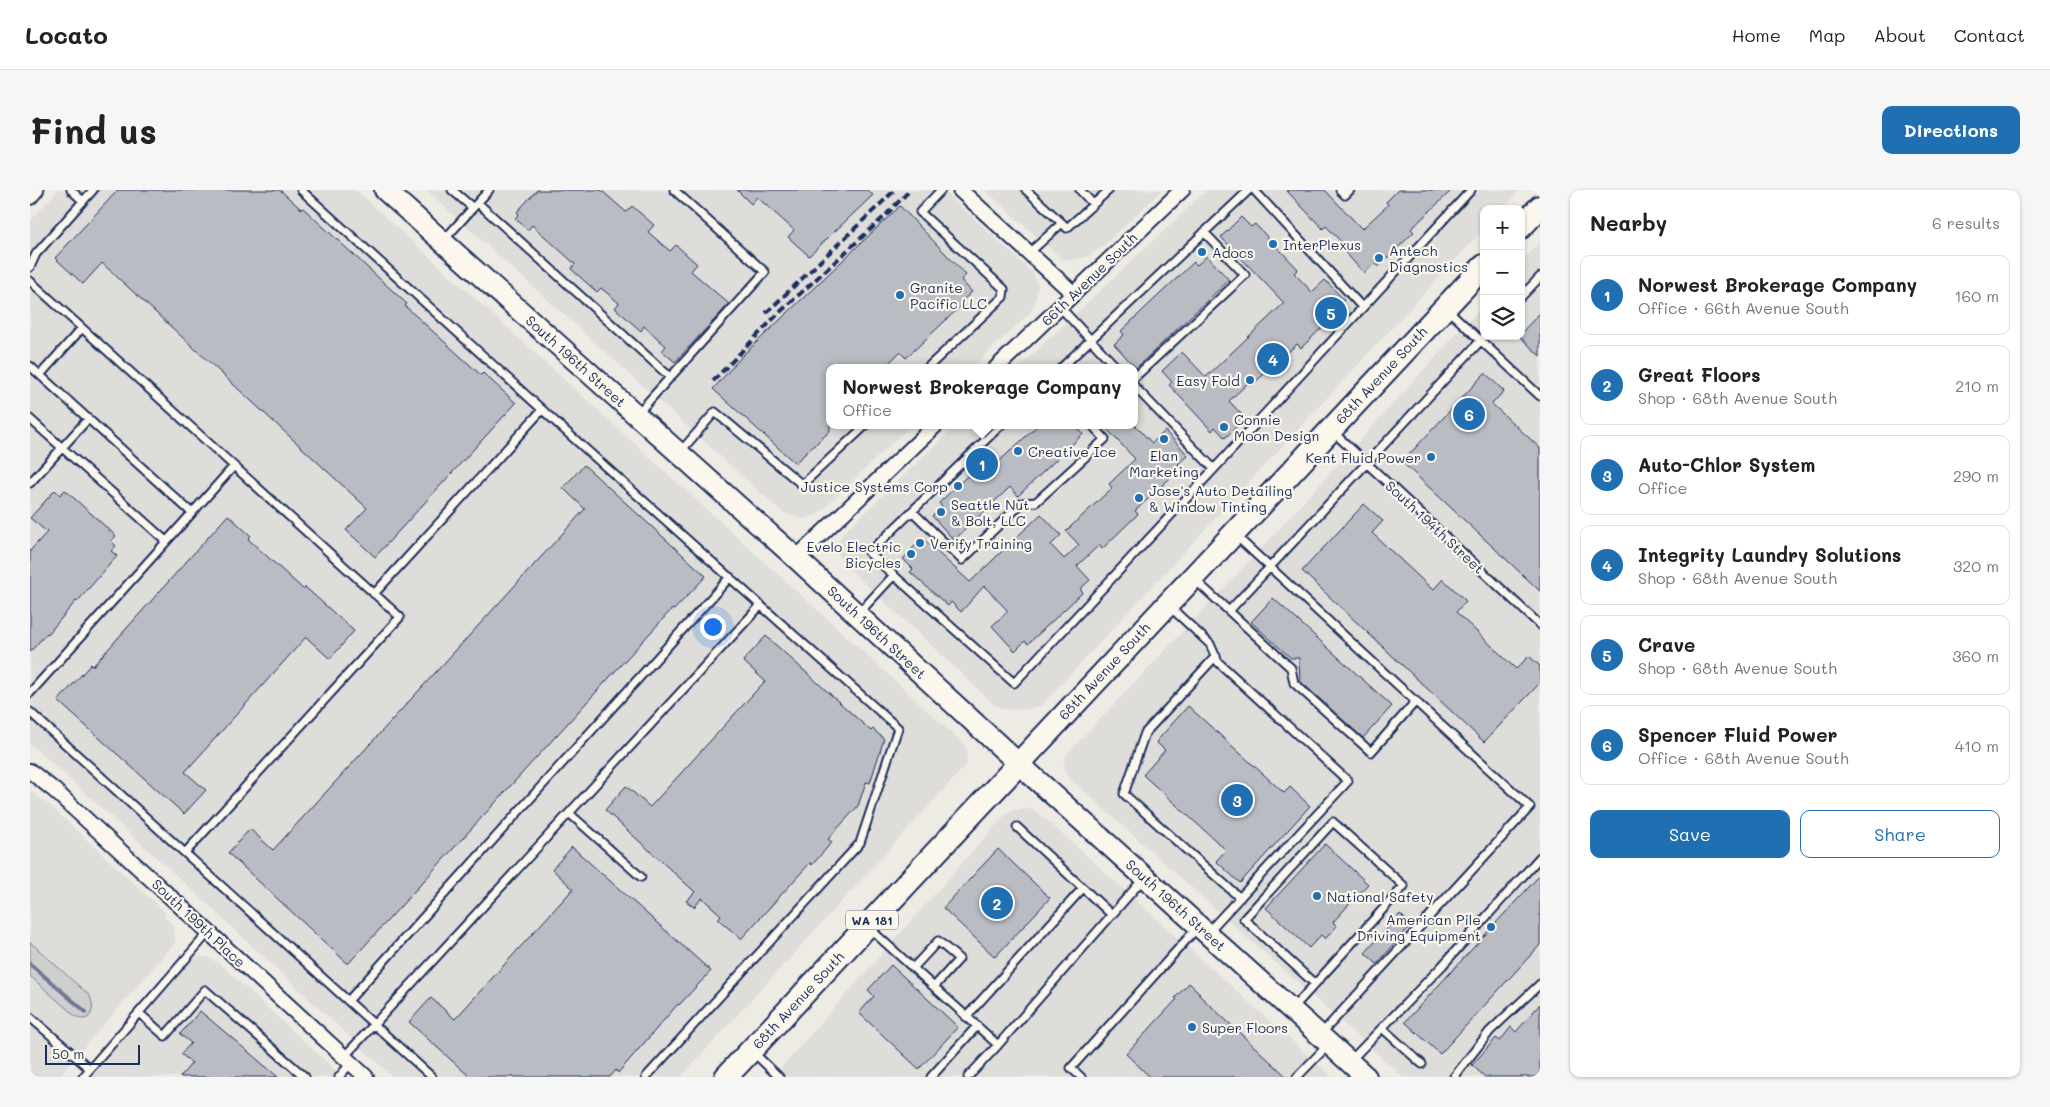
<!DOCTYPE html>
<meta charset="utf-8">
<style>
body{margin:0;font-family:Mali,sans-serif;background:#f6f6f6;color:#222}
.controls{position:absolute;right:15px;top:15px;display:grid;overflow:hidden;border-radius:10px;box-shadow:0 1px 4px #0004}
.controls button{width:45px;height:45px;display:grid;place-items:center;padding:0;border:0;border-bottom:1px solid #e0e0e0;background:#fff;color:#222;font:25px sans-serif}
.scale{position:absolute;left:15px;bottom:12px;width:95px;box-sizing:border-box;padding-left:5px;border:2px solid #1b2f5e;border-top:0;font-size:14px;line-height:18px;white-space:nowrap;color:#1b2f5e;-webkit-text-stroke:4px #fbf7ec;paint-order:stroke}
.you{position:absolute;left:682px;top:436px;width:18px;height:18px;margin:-12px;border:4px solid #fff;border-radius:50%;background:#1a73e8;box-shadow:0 0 0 8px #1a73e833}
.badge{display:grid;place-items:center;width:32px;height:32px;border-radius:50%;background:#1f6fb2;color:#fff;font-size:16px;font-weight:700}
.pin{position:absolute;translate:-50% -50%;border:2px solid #fff;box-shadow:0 1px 5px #0006}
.popup{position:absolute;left:796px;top:174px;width:312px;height:65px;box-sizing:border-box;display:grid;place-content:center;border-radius:10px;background:#fff;filter:drop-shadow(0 1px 4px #0005);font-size:16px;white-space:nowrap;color:#767676}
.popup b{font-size:19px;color:#222}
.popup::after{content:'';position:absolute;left:50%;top:100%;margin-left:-10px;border:10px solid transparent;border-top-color:#fff}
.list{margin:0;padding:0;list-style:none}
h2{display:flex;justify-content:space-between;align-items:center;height:65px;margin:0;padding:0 20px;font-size:21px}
h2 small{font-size:16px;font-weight:400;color:#767676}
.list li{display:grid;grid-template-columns:32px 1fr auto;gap:15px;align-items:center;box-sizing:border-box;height:80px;margin:0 10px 10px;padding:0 10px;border:1px solid #e0e0e0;border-radius:10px}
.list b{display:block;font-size:19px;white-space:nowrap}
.list p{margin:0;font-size:16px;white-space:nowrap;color:#767676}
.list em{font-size:16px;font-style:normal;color:#767676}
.actions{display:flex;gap:10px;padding:15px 20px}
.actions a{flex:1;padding:11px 0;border:1px solid #1f6fb2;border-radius:10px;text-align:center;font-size:18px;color:#1f6fb2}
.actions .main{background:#1f6fb2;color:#fff}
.icon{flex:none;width:28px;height:28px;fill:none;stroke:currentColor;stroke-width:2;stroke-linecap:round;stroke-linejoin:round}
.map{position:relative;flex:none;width:1510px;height:887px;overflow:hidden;border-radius:10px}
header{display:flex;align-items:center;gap:30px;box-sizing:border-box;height:70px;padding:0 25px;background:#fff;border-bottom:1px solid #e0e0e0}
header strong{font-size:24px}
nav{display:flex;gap:28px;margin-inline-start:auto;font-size:18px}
.intro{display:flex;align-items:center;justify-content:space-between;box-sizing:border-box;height:120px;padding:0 30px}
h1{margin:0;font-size:35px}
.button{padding:12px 22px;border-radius:10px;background:#1f6fb2;color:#fff;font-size:18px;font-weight:700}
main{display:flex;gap:30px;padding:0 30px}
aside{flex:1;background:#fff;border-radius:10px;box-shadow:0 1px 4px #0004}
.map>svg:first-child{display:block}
.built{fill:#deddda}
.green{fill:#cecfcf;stroke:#747f96}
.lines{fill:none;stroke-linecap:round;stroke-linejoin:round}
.stream{stroke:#6d7892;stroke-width:4}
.building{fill:#b9bcc3;stroke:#1b2f5e}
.lane-casing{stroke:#1b2f5e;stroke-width:11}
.street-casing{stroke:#1b2f5e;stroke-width:18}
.secondary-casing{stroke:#1b2f5e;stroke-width:24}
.primary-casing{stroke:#1b2f5e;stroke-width:26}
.lane{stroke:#fbf7ec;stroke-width:7}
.street{stroke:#fbf7ec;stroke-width:14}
.secondary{stroke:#fbf7ec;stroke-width:20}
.primary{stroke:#fbf7ec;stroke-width:22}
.rail{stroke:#1b2f5e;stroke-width:4;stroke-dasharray:8 4;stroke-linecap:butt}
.poi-dot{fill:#1f6fb2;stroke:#fbf7ec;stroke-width:2}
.labels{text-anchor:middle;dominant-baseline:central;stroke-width:4.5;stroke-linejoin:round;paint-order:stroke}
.shield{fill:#fbf7ec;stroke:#5e6b89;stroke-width:1}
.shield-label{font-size:12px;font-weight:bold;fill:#1b2f5e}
.poi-label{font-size:14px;fill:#1b2f5e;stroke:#fbf7ec;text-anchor:start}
.street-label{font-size:14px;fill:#1b2f5e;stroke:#fbf7ec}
</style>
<header>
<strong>Locato</strong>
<nav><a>Home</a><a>Map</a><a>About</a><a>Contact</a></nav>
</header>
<div class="intro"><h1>Find us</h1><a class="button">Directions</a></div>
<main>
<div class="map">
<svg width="1510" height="887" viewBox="0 0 1510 887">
<rect width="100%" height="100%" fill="#eeebe4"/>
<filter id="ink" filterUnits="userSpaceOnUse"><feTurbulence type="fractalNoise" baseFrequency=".02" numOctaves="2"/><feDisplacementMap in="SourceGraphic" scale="10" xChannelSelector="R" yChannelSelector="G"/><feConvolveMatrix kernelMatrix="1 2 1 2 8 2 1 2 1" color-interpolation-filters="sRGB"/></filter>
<g filter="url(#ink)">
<path class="built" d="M28,0H326L932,552L937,560V574L651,887H363L148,687L10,562L0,555V31Z
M396,0H913L1004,84L1008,96L1006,107L1001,122L941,178H800V235H881L787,325L773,329L753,323Z
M955,0H1132L1073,56L1059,66L1044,70L1032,69Z
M1177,0H1490L1473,19H1454V39L1011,516L996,519L978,520L966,516L812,372L808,364V353L813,343L927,235H1104V178H988Z
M1510,52V887H1373L1037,586L1034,573L1035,566L1218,373L1454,114V146H1491V73Z
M0,601L19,615L136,723L134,726L142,734L145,746V753L28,887H0Z
M1001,619L1009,623L1302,887H743L973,627L982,620Z
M169,766L179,768L189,773L313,887H57L159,769Z"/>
<path class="green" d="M0,752L60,806C63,815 64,820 58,828L51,829L44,825L0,786Z"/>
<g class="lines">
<path class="stream" d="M0,774L56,822"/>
</g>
<path class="building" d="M88,0H250L271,19L273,18L377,114L375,116L451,185L453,183L486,213L345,367L316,340L337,318L72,73L53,94L25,68Z
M507,0H571L596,22L602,16L624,35L618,42L640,61L646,55L667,74L661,81L699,114L645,172L632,161L636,156L614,136L611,141L585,118L589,113L571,98L567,102L541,79L545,74L502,35L498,40L485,28L489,24L487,22Z
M707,0H837L843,5L779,66L758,47L764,40L727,7L721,14Z
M1256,0H1295L1332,39L1358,15L1356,12L1368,0H1422L1381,39L1384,42L1348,77L1345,73L1334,83L1312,59L1315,56L1296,36L1293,39Z
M870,16L936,85L931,90L942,102L932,111L934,113L876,168L870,162L854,178H800V241L765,273L683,199L712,166Z
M1211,27L1221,37L1225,34L1268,79L1264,83L1282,102L1295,90L1314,110L1304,120L1307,123L1271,158L1267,154L1221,196L1218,193L1199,211L1215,228L1195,248L1185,237L1182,241L1139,195L1142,192L1132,181L1152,162L1176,187L1254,113L1191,47Z
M1177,66L1199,90L1106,178L1084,154L1094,145L1091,141L1164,72L1167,75Z
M1510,123V166L1489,146H1491V143Z
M1455,183L1474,201L1462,214L1510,258V401L1372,272Z
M1008,235H1045L1053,244L988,306L980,297L924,350L902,326L912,317L909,313L954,270L962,278Z
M1073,235H1105L1122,253L1135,241L1158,265L1148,274L1151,278L1105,321L1108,324L1072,359L1069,355L1047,376L1060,390L1050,399L1053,402L998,454L995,451L985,461L962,436L978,421L954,396L931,422L921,412L918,416L880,382L883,379L873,369L892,348L940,392L1011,324L1031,345L1021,355L1034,369L1049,355L1036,341L1082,298L1079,294L1105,269Z
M554,275L676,386L644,420L642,419L318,774L198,663L220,639L243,660L555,319L533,298Z
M25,300L30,305L35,300L86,346L81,351L86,356L81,361L87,366L47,412L46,411L18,444L17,443L0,462V361L17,342L0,328Z
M1334,314L1353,331L1342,343L1403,400L1413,389L1436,411L1426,422L1486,479L1499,466L1510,476V493L1454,552L1272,381Z
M198,325L221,346L218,349L273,399L275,397L324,441L300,469L276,447L155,582L176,600L154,624L28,511L61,474L63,476Z
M1243,408L1362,516L1333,548L1270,491L1269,468H1261L1221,432Z
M736,446L841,541L843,539L854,549L840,593L836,592L828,616L798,649L802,652L782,675L780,673L711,749L688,729L691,725L672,708L664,717L656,711L665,702L575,620L596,596L620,617L735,491L713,471Z
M1158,516L1254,603L1260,597L1280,616L1210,693L1186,671L1196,660L1113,585L1135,560L1126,552Z
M1295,654L1338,694L1303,732L1307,736L1295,749L1291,745L1279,758L1236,718Z
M542,657L681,781L649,815L648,814L588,883L586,880L580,887H440L379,832L401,808L425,829L543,699L522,679Z
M968,659L1020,708L965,767L913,718Z
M1510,685V755L1410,864L1375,832Z
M1370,724L1381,735L1347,774L1335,763Z
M861,775L928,837L889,879L829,823L844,806L838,800Z
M1159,793L1170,803L1168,804L1257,887H1120L1096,864L1147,809L1145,808Z
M1510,814V887H1455L1442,875L1466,848L1470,851L1481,837L1486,842Z
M170,821L248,887H150L162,873L151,864L161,853L150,844Z"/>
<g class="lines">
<g class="lane-casing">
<path id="lane" d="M41,0L53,11
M271,0L540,245L868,538L830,653L616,887
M422,0L443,18
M996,0L1032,33
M1050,0L1063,14
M1224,0L1332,117
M1310,0L1315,5L1320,0
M448,13L640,187
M413,51L459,0
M999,63L1032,33L1037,38L1079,0
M0,77L6,64L63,0
M0,91L52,138
M1491,107L1510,87
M1030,117L1087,178
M1417,119L1510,206
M0,176L162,323L0,503
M897,178L973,107L974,99L890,22L911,0
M1031,178L1219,0
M1104,188L1215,85L1174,42
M1104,196L1184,279
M608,223L735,82L644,0
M0,229L136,351
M971,235L839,363L984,493L1184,279L1441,0
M1302,241L1510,435
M650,262L685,222L770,293L776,291L836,235
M0,293L58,229
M882,321L932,370L992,313L1006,312L1075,249L1062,235
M162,323L204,276
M1205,345L1500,617L1291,844
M1164,389L1261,478L1264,493L1341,562L1386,511
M344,404L512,220
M1139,416L1180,454L1188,472L1318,591L1177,743
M1199,421L1455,146
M828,424L864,385
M1186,466L1115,543L1094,604L1210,708
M0,522L155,663L370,427L52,138L10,185
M539,623L611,687
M987,637L1082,725
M155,663L402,887
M839,738L968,855L938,887
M883,778L908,751L929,769L904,797
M318,811L700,387
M1263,818L1374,696L1303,632L1214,729L1285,794
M109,823L135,846L175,800L275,887
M0,827L60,879
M936,827L1053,698
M1352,838L1392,874
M968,855L1114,688
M724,863L749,887
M314,867L731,415
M1321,870L1412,776L1510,667
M53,887L179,742
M309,887L321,873
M901,887L947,836
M1051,887L1041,878L1167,738
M1267,887L1298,855
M1424,887L1460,841L1510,794"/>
</g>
<g class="street-casing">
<path id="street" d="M930,0L1044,104
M0,7L6,0
M966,178L1152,0
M766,368L906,235
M0,581L24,600L336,887"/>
</g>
<g class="secondary-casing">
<path id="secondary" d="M355,0L766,368L988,573L1336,887"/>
</g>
<g class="primary-casing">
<path id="primary" d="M1491,37L1510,17
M696,887L1454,76"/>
</g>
<use href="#lane" class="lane"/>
<use href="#street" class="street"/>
<use href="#secondary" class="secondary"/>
<use href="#primary" class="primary"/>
<path class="rail" d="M736,123L865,0
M683,191L749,123L854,27L880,0"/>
</g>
</g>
<g class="poi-dot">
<circle cx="1243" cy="54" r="5"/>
<circle cx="1172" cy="62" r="5"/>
<circle cx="1349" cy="68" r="5"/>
<circle cx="870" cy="105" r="5"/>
<circle cx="1220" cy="190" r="5"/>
<circle cx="1194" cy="237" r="5"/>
<circle cx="1134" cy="249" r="5"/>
<circle cx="988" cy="261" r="5"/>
<circle cx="1401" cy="267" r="5"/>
<circle cx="928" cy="296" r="5"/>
<circle cx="1109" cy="308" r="5"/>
<circle cx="911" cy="322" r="5"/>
<circle cx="890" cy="353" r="5"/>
<circle cx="881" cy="364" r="5"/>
<circle cx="1287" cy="706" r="5"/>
<circle cx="1461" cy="737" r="5"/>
<circle cx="1162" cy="837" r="5"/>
</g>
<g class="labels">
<rect class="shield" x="816" y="720.5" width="52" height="19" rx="4"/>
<g class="shield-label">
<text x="842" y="730">WA 181</text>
</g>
<g class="poi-label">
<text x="1253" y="54">InterPlexus</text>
<text x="1359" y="60">Antech<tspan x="1359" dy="16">Diagnostics</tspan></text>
<text x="1182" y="62">Adocs</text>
<text x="880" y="97">Granite<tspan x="880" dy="16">Pacific LLC</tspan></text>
<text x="1210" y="190" text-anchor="end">Easy Fold</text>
<text x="1204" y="229">Connie<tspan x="1204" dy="16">Moon Design</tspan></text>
<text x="998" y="261">Creative Ice</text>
<text x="1134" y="265" text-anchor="middle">Elan<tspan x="1134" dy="16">Marketing</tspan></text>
<text x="1391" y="267" text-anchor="end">Kent Fluid Power</text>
<text x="918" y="296" text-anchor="end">Justice Systems Corp</text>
<text x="1119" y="300">Jose's Auto Detailing<tspan x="1119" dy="16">&amp; Window Tinting</tspan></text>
<text x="921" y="314">Seattle Nut<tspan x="921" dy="16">&amp; Bolt, LLC</tspan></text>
<text x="900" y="353">Verify Training</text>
<text x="871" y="356" text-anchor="end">Evelo Electric<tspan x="871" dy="16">Bicycles</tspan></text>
<text x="1297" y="706">National Safety</text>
<text x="1451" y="729" text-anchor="end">American Pile<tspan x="1451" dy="16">Driving Equipment</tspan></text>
<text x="1172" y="837">Super Floors</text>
</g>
<g class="street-label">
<text transform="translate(1059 89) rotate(-44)">66th Avenue South</text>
<text transform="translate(546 171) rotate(42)">South 196th Street</text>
<text transform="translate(1351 185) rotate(-47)">68th Avenue South</text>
<text transform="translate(1405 337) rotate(43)">South 194th Street</text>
<text transform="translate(847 442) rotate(43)">South 196th Street</text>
<text transform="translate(1074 481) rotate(-47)">68th Avenue South</text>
<text transform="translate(1146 715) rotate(42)">South 196th Street</text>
<text transform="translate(169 733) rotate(43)">South 199th Place</text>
<text transform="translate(768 810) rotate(-47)">68th Avenue South</text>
</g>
</g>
</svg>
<div class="controls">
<button>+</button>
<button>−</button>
<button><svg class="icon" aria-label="layers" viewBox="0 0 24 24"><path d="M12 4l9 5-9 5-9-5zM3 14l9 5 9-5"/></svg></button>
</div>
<div class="scale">50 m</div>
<div class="you"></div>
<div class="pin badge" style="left:952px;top:274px">1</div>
<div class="popup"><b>Norwest Brokerage Company</b>Office</div>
<div class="pin badge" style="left:967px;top:713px">2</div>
<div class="pin badge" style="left:1207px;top:610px">3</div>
<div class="pin badge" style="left:1243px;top:169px">4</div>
<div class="pin badge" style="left:1301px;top:123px">5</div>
<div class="pin badge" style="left:1439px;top:224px">6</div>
</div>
<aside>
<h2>Nearby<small>6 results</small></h2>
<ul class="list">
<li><span class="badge">1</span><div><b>Norwest Brokerage Company</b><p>Office · 66th Avenue South</p></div><em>160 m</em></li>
<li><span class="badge">2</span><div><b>Great Floors</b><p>Shop · 68th Avenue South</p></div><em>210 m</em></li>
<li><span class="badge">3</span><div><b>Auto-Chlor System</b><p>Office</p></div><em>290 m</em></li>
<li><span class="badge">4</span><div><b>Integrity Laundry Solutions</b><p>Shop · 68th Avenue South</p></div><em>320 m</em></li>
<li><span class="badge">5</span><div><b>Crave</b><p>Shop · 68th Avenue South</p></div><em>360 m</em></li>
<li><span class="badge">6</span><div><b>Spencer Fluid Power</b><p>Office · 68th Avenue South</p></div><em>410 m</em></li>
</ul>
<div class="actions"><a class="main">Save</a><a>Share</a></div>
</aside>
</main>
